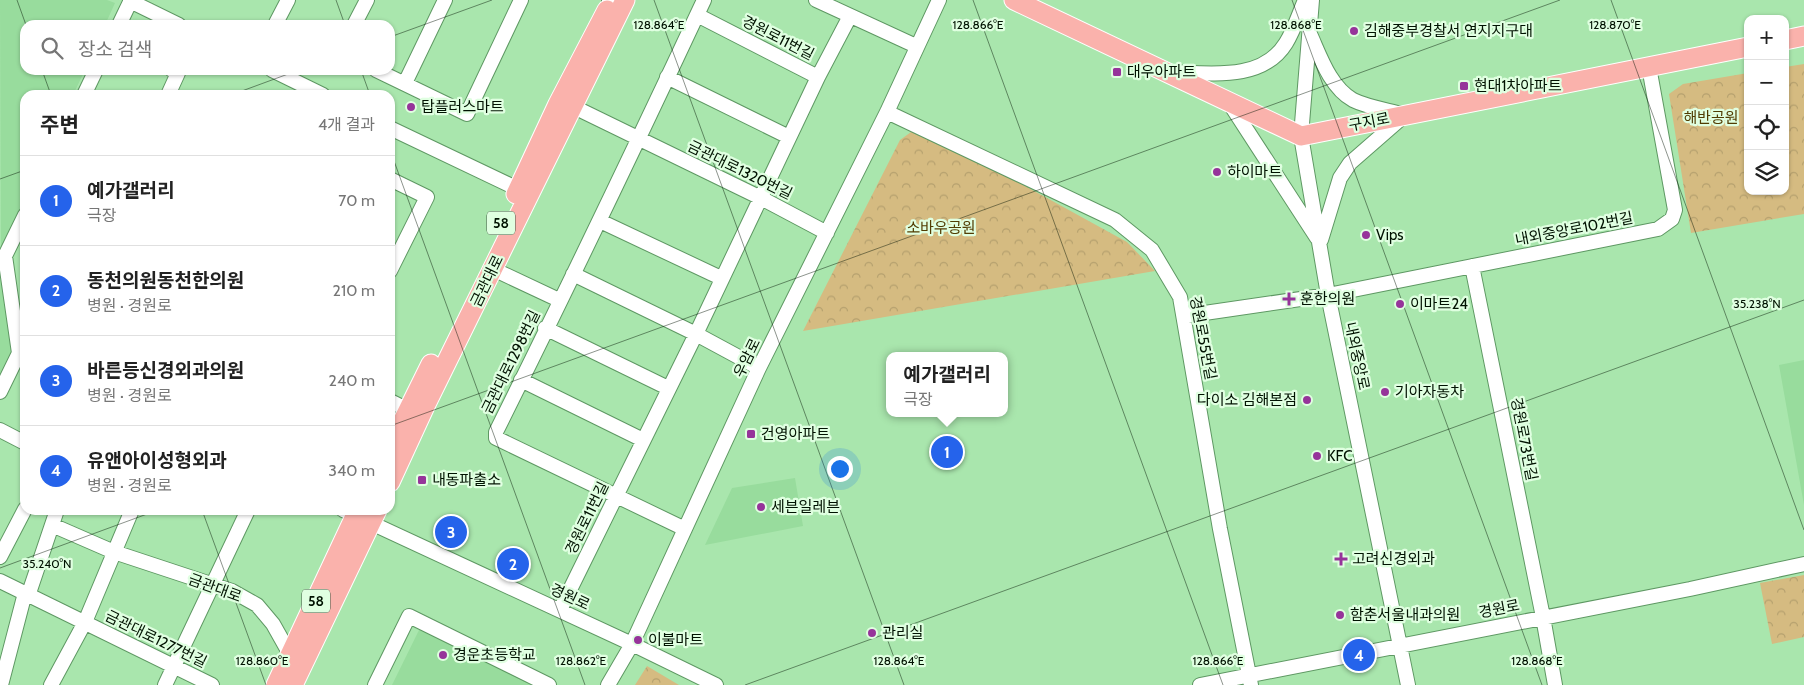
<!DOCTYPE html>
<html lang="ko">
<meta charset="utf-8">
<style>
body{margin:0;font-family:Cabin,"Noto Sans KR",sans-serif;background:#f6f6f6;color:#222}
.controls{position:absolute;right:15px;top:15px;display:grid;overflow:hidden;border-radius:10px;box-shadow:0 1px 4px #0004}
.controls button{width:45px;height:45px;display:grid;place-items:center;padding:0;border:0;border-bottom:1px solid #e0e0e0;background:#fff;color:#222;font:25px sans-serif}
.you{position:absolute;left:839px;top:468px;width:18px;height:18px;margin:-12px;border:4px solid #fff;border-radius:50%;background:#1a73e8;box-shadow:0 0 0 8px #1a73e833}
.badge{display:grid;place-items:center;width:32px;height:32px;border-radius:50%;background:#2563eb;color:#fff;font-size:16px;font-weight:700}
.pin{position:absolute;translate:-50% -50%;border:2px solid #fff;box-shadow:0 1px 5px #0006}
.popup{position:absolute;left:886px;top:352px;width:122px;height:65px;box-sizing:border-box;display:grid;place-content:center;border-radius:10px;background:#fff;filter:drop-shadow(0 1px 4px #0005);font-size:16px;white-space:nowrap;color:#767676}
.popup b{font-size:19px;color:#222}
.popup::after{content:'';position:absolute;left:50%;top:100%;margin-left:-10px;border:10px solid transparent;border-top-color:#fff}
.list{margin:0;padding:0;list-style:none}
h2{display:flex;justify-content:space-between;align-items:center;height:65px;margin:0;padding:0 20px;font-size:21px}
h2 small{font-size:16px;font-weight:400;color:#767676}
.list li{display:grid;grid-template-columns:32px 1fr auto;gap:15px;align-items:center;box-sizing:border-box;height:90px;padding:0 20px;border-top:1px solid #e0e0e0}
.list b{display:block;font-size:19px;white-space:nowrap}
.list p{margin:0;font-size:16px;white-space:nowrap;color:#767676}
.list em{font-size:16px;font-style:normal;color:#767676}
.icon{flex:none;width:28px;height:28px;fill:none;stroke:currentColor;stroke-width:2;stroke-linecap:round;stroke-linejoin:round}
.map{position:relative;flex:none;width:1804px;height:685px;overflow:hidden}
.search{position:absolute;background:#fff;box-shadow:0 1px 4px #0004;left:20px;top:20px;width:375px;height:55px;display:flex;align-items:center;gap:12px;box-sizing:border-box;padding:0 18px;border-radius:15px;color:#767676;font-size:19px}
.panel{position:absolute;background:#fff;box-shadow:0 1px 4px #0004;left:20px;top:90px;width:375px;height:425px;border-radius:15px}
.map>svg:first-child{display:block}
.built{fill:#98dc9d}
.park{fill:url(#park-crowns)}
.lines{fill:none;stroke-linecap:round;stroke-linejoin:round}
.minor-casing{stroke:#5e9863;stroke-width:16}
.major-casing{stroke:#fff;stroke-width:21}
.minor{stroke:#fff;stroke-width:14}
.major{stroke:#fab2ac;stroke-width:19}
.ticks{fill:none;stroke:#001201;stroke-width:1;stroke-opacity:0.45}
.poi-dot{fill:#96349a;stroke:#e0ffe1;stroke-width:2}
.labels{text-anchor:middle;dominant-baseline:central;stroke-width:4.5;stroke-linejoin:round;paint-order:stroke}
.shield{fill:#e0ffe1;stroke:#435944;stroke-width:1}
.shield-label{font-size:14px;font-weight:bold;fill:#001201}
.poi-label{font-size:15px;fill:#001201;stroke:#e0ffe1;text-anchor:start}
.street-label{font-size:15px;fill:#001201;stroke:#e0ffe1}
.park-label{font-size:15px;fill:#513c02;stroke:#e0ffe1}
.ticks-label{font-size:12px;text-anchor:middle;fill:#001201;stroke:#e0ffe1;stroke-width:4.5;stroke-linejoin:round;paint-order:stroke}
</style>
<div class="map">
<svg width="1804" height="685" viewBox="0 0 1804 685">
<defs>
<pattern id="park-crowns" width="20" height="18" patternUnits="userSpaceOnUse" patternTransform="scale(1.25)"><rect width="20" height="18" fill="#d5bb81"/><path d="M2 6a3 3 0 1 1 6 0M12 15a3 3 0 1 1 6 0" fill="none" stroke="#b5a06e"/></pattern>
</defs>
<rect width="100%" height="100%" fill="#a9e6ad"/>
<path class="built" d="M0,0H107L115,3L105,25H25V70H85L73,95H25V203L1,255Z
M0,280L9,284L17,359L0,393Z
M1804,360V505L1779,365Z
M795,478L803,526L705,545L732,488Z
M421,626L537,685H392Z"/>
<path class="park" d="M1804,64V214L1691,233L1669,94L1683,84L1748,73V191H1785V67Z
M918,127L1127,242L1155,271L803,331L900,140Z
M1804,575V637L1772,644L1760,583Z
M647,666L679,685H635Z"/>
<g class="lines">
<g class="minor-casing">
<path id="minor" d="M609,0L612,1
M816,0L916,46
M1312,0L1301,136L1328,295L1408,685
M130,1L179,25
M697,15L818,77
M119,25L131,0
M280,25L276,23L288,0
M354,25L367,0
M1310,34C1320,56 1330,87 1353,100C1367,107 1387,110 1402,114
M272,70L323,95
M376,70L467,114L521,0
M1171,72C1209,73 1262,82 1286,43C1294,30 1299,14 1305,0
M667,77L789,137
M405,83L445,0
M84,95L96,70
M168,95L178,73L172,70
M1228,101L1317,238
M574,107L761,198L827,233
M887,112L1115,220L1152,250L1180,297L1220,529L1251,685
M390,128L518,189
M390,179L427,197L390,271
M600,221L721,278
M1321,240L1340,178L1350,163L1405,115
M1472,266L1543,617L1555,685
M493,269L559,300
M573,274L696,334L759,368
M1184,316L1328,295L1658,229L1672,219L1675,210L1649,67
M545,328L668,388
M521,380L643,440
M0,392L19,353L5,256L25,215
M390,401L408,410
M0,430L25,443
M343,510L632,644L716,685
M52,525L114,552L232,591L257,605L273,624L291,656
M685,529L496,438V432C567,289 636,145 704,0
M0,557L25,509
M0,581L212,685
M28,596L57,510
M560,610L696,334L818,77L850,16
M1,685L25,593
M51,685L85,622L132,510
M165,685L248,510
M375,685L409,616L549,685
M608,685L632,644L759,368L887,112L939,0
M1200,685L1690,589L1804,564"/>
</g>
<g class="major-casing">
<path id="major" d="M1014,0L1301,136L1748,47
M1785,40L1804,36
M516,194L558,104L607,10
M390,447L431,364
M390,482L425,406L625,0
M276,685L358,510
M293,685L377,510"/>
</g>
<use href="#minor" class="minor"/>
<use href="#major" class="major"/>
</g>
<path class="ticks" d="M17,0L26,25M336,0L345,25M654,0L904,685M973,0L1223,685M1292,0L1542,685M1611,0L1804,530M390,37L492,0M42,70L51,95M361,70L370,95M231,95L299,70M390,150L585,685M0,179L25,170M390,426L1560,0M202,510L266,685M0,568L158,510M745,685L1804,300"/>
<g class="poi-dot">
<circle cx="1354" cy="31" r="5"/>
<rect x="1112" y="67" width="10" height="10" rx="2.5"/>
<rect x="1459" y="81" width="10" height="10" rx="2.5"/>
<circle cx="411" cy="107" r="5"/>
<circle cx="1217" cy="172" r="5"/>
<circle cx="1366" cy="235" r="5"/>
<path d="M1286.5 291.5h5v5h5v5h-5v5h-5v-5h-5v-5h5z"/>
<circle cx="1400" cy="304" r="5"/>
<circle cx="1385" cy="392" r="5"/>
<circle cx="1307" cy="400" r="5"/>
<rect x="746" y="429" width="10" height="10" rx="2.5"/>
<circle cx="1317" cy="456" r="5"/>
<rect x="417" y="475" width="10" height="10" rx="2.5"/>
<circle cx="761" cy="507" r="5"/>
<path d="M1338.5 551.5h5v5h5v5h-5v5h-5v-5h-5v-5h5z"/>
<circle cx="1340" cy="615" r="5"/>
<circle cx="872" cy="633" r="5"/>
<circle cx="638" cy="640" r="5"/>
<circle cx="443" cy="655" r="5"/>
</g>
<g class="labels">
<g class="shield">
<rect x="487" y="211.5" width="28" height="23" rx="4"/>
<rect x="302" y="589.5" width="28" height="23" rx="4"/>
</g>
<g class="shield-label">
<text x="501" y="223">58</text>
<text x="316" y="601">58</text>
</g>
<g class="poi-label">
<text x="1364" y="31">김해중부경찰서 연지지구대</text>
<text x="1127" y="72">대우아파트</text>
<text x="1474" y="86">현대1차아파트</text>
<text x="421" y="107">탑플러스마트</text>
<text x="1227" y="172">하이마트</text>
<text x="1376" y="235">Vips</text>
<text x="1300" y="299">훈한의원</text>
<text x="1410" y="304">이마트24</text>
<text x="1395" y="392">기아자동차</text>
<text x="1297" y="400" text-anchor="end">다이소 김해본점</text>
<text x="761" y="434">건영아파트</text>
<text x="1327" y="456">KFC</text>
<text x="432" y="480">내동파출소</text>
<text x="771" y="507">세븐일레븐</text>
<text x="1352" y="559">고려신경외과</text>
<text x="1350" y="615">함춘서울내과의원</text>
<text x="882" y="633">관리실</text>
<text x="648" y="640">이불마트</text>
<text x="453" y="655">경운초등학교</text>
</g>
<g class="street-label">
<text transform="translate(778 38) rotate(27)">경원로11번길</text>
<text transform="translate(1369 122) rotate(-11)">구지로</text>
<text transform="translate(740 170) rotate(26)">금관대로1320번길</text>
<text transform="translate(1574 229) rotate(-11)">내외중앙로102번길</text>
<text transform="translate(487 281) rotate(-64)">금관대로</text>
<text transform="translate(1203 338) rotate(79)">경원로55번길</text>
<text transform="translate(1357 356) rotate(78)">내외중앙로</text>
<text transform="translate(747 358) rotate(-64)">우암로</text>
<text transform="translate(511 362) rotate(-64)">금관대로1298번길</text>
<text transform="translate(1524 439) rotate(79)">경원로73번길</text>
<text transform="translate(587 518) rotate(-64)">경원로11번길</text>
<text transform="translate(215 588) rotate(20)">금관대로</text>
<text transform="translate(570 597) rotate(25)">경원로</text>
<text transform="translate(1499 609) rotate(-11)">경원로</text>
<text transform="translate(156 639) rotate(26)">금관대로1277번길</text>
</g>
<g class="park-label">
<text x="1711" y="118">해반공원</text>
<text x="941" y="228">소바우공원</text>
</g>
</g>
<g class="ticks-label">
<text x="1615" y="29">128.870°E</text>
<text x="659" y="29">128.864°E</text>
<text x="978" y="29">128.866°E</text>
<text x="1296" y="29">128.868°E</text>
<text x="1757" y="308">35.238°N</text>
<text x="47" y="568">35.240°N</text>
<text x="262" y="665">128.860°E</text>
<text x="581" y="665">128.862°E</text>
<text x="899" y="665">128.864°E</text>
<text x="1218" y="665">128.866°E</text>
<text x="1537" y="665">128.868°E</text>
</g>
</svg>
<div class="controls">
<button>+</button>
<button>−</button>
<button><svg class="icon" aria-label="locate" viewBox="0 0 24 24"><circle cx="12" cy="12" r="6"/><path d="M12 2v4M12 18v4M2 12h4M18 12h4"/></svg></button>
<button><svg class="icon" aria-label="layers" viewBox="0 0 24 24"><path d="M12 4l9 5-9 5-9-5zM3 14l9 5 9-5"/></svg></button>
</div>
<div class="you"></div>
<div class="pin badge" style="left:947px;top:452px">1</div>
<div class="popup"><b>예가갤러리</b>극장</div>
<div class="pin badge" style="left:513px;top:564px">2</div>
<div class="pin badge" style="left:451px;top:532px">3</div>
<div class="pin badge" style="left:1359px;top:655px">4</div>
<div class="search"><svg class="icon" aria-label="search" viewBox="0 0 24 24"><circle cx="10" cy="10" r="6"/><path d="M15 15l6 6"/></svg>장소 검색</div>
<section class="panel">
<h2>주변<small>4개 결과</small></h2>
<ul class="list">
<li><span class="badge">1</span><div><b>예가갤러리</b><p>극장</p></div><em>70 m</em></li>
<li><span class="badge">2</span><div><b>동천의원동천한의원</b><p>병원 · 경원로</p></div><em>210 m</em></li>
<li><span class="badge">3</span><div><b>바른등신경외과의원</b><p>병원 · 경원로</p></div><em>240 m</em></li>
<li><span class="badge">4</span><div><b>유앤아이성형외과</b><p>병원 · 경원로</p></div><em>340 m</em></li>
</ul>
</section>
</div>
